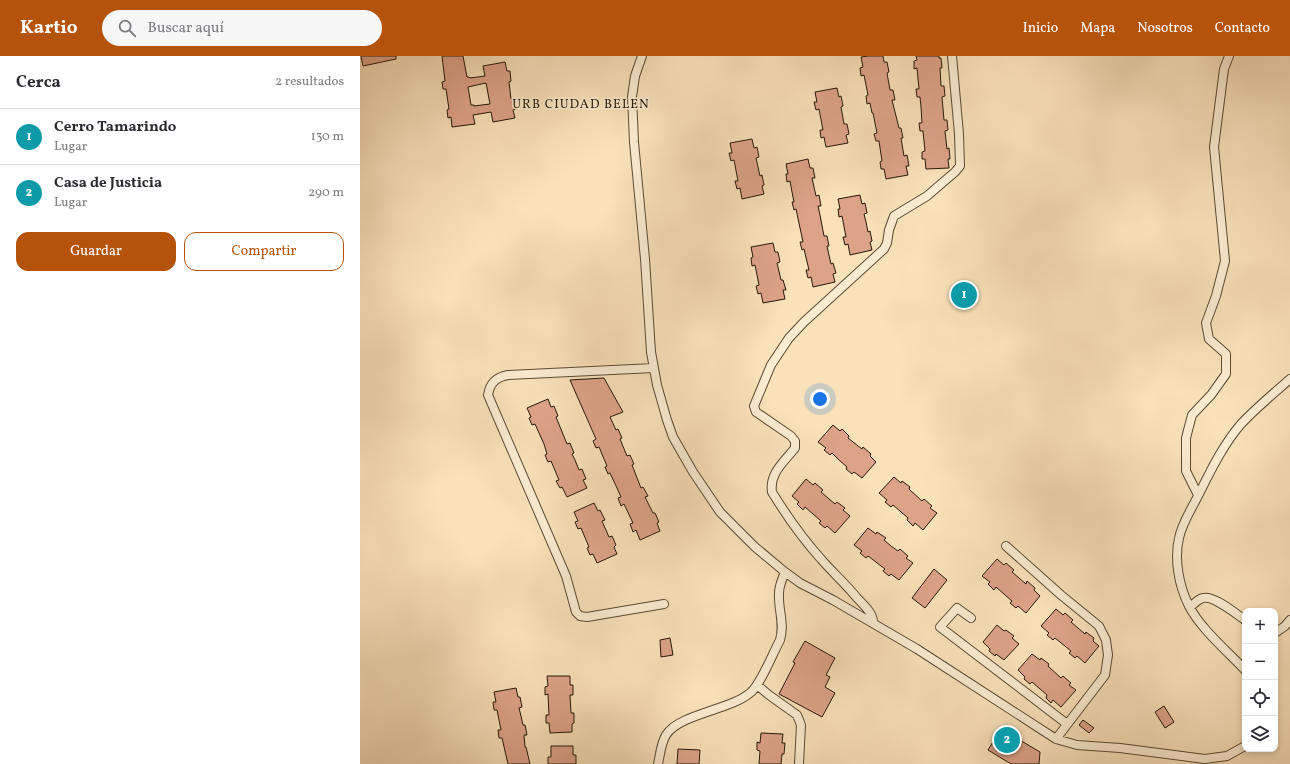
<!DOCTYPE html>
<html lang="es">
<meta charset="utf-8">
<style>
body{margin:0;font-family:Vollkorn,serif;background:#f7f7f7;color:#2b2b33}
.controls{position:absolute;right:12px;bottom:12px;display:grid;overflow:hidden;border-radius:8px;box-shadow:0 2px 6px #0003}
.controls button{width:36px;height:36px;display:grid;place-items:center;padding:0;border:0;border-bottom:1px solid #e1e1e2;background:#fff;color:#2b2b33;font:20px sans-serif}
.you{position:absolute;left:460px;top:343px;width:14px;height:14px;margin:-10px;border:3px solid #fff;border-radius:50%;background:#1a73e8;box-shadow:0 0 0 6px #1a73e833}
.badge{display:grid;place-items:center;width:26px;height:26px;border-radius:50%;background:#b45309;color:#fff;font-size:13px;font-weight:700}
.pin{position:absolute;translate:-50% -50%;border:2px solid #fff;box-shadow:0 1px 4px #0006}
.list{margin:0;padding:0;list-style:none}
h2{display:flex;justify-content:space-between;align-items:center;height:52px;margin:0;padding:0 16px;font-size:17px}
h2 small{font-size:13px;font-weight:400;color:#7c7c81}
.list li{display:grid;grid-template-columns:26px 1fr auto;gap:12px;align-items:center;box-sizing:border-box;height:56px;padding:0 16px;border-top:1px solid #e1e1e2}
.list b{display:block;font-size:15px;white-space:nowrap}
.list p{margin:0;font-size:13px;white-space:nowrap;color:#7c7c81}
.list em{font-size:13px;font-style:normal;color:#7c7c81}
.actions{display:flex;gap:8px;padding:12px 16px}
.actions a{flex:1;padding:9px 0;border:1px solid #b45309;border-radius:12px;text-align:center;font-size:14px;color:#b45309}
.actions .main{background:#b45309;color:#fff}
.icon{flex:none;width:22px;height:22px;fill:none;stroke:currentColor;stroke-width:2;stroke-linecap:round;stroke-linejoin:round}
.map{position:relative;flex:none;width:930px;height:708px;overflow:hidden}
header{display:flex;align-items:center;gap:24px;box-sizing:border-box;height:56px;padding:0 20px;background:#b45309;color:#fff}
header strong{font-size:19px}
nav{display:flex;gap:22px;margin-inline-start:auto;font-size:14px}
.search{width:280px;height:36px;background:#f7f7f7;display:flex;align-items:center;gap:10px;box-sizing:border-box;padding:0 14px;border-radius:22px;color:#7c7c81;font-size:15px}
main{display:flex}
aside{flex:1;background:#fff}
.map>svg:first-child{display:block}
.building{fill:#dda389;stroke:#261806;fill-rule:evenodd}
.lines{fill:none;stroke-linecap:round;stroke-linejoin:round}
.minor-casing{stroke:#5b4a33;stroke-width:10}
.minor{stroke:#fbecd2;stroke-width:8}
.labels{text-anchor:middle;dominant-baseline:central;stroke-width:3;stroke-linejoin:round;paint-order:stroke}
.neighbourhood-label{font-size:13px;letter-spacing:1px;fill:#261806;stroke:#fbecd2}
</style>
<header>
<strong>Kartio</strong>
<div class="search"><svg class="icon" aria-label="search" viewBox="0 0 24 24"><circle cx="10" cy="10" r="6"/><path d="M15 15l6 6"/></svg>Buscar aquí</div>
<nav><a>Inicio</a><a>Mapa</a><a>Nosotros</a><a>Contacto</a></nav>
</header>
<main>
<aside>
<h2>Cerca<small>2 resultados</small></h2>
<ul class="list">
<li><span class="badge" style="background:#0f9aa8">1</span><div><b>Cerro Tamarindo</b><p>Lugar</p></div><em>130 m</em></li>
<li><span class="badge" style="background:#0f9aa8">2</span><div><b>Casa de Justicia</b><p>Lugar</p></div><em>290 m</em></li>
</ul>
<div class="actions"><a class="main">Guardar</a><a>Compartir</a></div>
</aside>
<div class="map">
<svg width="930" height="708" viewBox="0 0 930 708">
<rect width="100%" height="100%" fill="#f9e1ba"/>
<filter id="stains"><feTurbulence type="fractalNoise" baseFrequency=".005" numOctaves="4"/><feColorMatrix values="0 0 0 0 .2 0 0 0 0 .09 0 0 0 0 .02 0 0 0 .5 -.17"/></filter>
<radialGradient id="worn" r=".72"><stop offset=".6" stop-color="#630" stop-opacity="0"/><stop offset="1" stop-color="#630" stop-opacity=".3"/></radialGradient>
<path class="building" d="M1,0H36V3L3,10Z
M82,0H103L107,21H109L110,22L125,20L123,10L145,6L147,15H150L151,25L149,26L151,43H154L156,53L153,54L155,62L133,66L131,56L113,59L115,68L92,71L91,61L88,62L87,54L89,53L86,33H83L82,26L85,25ZM126,27L130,48L114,50V49H111L108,31Z
M508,0H523L524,6H527L529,16L527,17L530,34H533L535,44H532L539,72H541L543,82H541L544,100L547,99L549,110H546L548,119L526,123L524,113H521L520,106L522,105L519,85H516L514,78L517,77L513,57H512L510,47L507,48L506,40L508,39L504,19L501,20L500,12L503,11L501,1Z
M556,0H579V2H581L582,12H580L581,30H584L585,40L582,41L584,64H587L588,74L585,75L587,93L589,92L590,103H588L589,112L566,113L565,103H562V96L565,95L563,75H560L559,67H562L561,51L560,41H557L556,33H559L557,12L554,13V5L557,4Z
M477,32L479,41L481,40L483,50L481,51L484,68H487L489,78L486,79L488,87L466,91L464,81L461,82L460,74H463L459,53L456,54L454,46H457L455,36Z
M392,83L394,92L397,91L399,101L396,102L400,120L402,119L404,129L402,130L404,138L382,143L380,132L377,133L375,125H378L374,104L371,105L369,97H372L370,87Z
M448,103L450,112H453L455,122H452L456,140L459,139L461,150H458L460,159L464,180H467L469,190H467L471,208L473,207L476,217L473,218L475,226L453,231L451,221L448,222L446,214H449L444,193L442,194L440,186H443L436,153L434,154L432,146H434L432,136L430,125L427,126L426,118H428L426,108Z
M500,139L502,148L505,147L507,157L504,158L506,166L508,176L510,175L512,185L510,186L512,194L490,199L488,188L485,189L483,181H486L482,160L479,161L478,153H480L478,143Z
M413,187L415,196H418L420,206L417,207L421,224H423L426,234H423L425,243L403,247L401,237L398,238L396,230L399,229L395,209L392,210L391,202L393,201L391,191Z
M244,322L263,356L250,361L256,374L258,373L262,382L260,383L267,400L270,399L274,408L272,409L281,432L283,431L288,440L285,441L293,457H295L299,466L297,467L300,475L280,484L276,474L273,476L270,468L273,467L264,448L261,450L258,442L261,441L257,432L250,417L248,418L245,411L247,410L239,391L236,392L233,385L236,383L210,324Z
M188,343L191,351L194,350L198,360L196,361L207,388L210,387L214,397L212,398L215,404L219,414L222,413L226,423L223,424L227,432L207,441L202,431L200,432L196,425L199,424L191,405L188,406L185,399L187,398L184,388L175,368L172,369L169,362L171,361L167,352Z
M473,369L480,375L482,373L489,380L488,382L502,393L503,391L511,398L510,400L516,406L502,422L494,416L492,418L486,413L487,411L479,404L472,397L470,399L464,394L466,392L458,386Z
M534,421L541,427L542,425L550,431L549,433L562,445L564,443L572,450L570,452L577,457L563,474L555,467L553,470L547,464L548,462L533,449L531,451L525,446L527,444L519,437Z
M446,423L453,429L455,427L463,434L461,436L475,448L477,446L485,452L483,454L490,460L475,477L467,470L465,472L459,467L461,465L445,451L443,454L437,448L439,446L432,440Z
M234,447L238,455L240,454L245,464L242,465L249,481L252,480L256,489L254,491L257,498L237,507L233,498L230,499L227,492L229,491L221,472L218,473L215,466L218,465L214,456Z
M508,472L516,478L517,476L526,482L524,484L531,490L538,495L540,493L548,500L546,502L553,507L539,524L531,518L529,520L523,515L525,513L508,500L506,502L500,497L502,495L494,489Z
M637,503L644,509L646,507L654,514L652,516L666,528L667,525L675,532L674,534L680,540L666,557L658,550L656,552L650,547L652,545L636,531L634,534L628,528L630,526L622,520Z
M574,513L587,524L565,552L552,542Z
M696,553L703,559L705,557L713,564L711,566L725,578L726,576L734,582L733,585L739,590L725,607L717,600L715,602L709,597L711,595L695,582L693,584L687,579L689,577L681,570Z
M637,569L644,575L646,574L654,580L652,582L659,588L644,604L636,598L635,600L629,595L630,593L623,586Z
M310,582L313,599L301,601L300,584Z
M445,585L475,602L466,619L470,621L465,631L475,637L462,661L419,638L435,607L433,606Z
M672,598L680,604L681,602L689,608L688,610L701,622L703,620L711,627L709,629L716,634L701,651L693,644L691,647L686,642L687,639L672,626L670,628L664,623L665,621L658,614Z
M187,620H210V629H213V639H210L211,657H214V667L212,668V676L190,677L189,667H186V659H189L188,638L185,639V631L188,630Z
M156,632L158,641H160L162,651L159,652L161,660L163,669H165L167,679H164L165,691H166L170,708H148L142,682H139L138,674H141L137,654H134L133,646H136L134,636Z
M804,650L814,666L805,672L795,656Z
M723,664L734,672L729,677L719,669Z
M641,673L680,696L679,708H651L628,694Z
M401,677L423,678L422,687H425L424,698H422L421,708H399L400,695L397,694V686L400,687Z
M191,690H213V699H216V708H188V701H191Z
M318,693L340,694L339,708H317Z"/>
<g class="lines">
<g class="minor-casing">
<path id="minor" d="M282,0L275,20L272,41L274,86L285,203L291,296L297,329L307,364L313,381L333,416L360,456L395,491L425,516L440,527L473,544L557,593L696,683L717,689L760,692L845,703L867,700L885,690
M294,312L148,319C137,321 130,326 128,339L206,520L216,556L220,560L227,561L304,548
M838,439L826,415V382L832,359L851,339L866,318V298L849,283L846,267L856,240L865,205L854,91L864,13L869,0
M646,490L701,539L739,570L746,584L748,599L745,619L696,683
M830,551C834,548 838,543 843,542C854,539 876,558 885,564
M611,562L597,552L580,571L707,668
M513,567C514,558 503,548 497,542C486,528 473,517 461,503C443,483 426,459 412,436C409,417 425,405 435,392V385L431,380L396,356L394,350L411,309L429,282L444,266L524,193L527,187L529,174L534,160L567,140L595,116L600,110L599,78L592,0
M915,577L925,570L930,564
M885,614C868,596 840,572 829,550C819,530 814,504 819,482C822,467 832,452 839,438C851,414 863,389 881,368C896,352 914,337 930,323
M397,629L409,639L437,659L441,669L439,708
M298,708C300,699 301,687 306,679C319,658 370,654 390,637C400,630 413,597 420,584C425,568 418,554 419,537C419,530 422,523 425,516"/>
</g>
<use href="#minor" class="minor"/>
</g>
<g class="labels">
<g class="neighbourhood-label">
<text x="221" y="49">URB CIUDAD BELEN</text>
</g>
</g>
<rect width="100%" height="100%" filter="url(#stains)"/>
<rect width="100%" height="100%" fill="url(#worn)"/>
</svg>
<div class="controls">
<button>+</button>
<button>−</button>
<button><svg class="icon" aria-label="locate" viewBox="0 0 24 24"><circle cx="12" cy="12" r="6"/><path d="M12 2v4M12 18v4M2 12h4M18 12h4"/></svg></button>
<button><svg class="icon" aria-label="layers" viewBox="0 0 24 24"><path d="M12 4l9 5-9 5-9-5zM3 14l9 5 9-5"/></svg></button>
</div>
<div class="you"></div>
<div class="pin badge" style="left:604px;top:239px;background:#0f9aa8">1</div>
<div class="pin badge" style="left:647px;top:684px;background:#0f9aa8">2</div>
</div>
</main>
